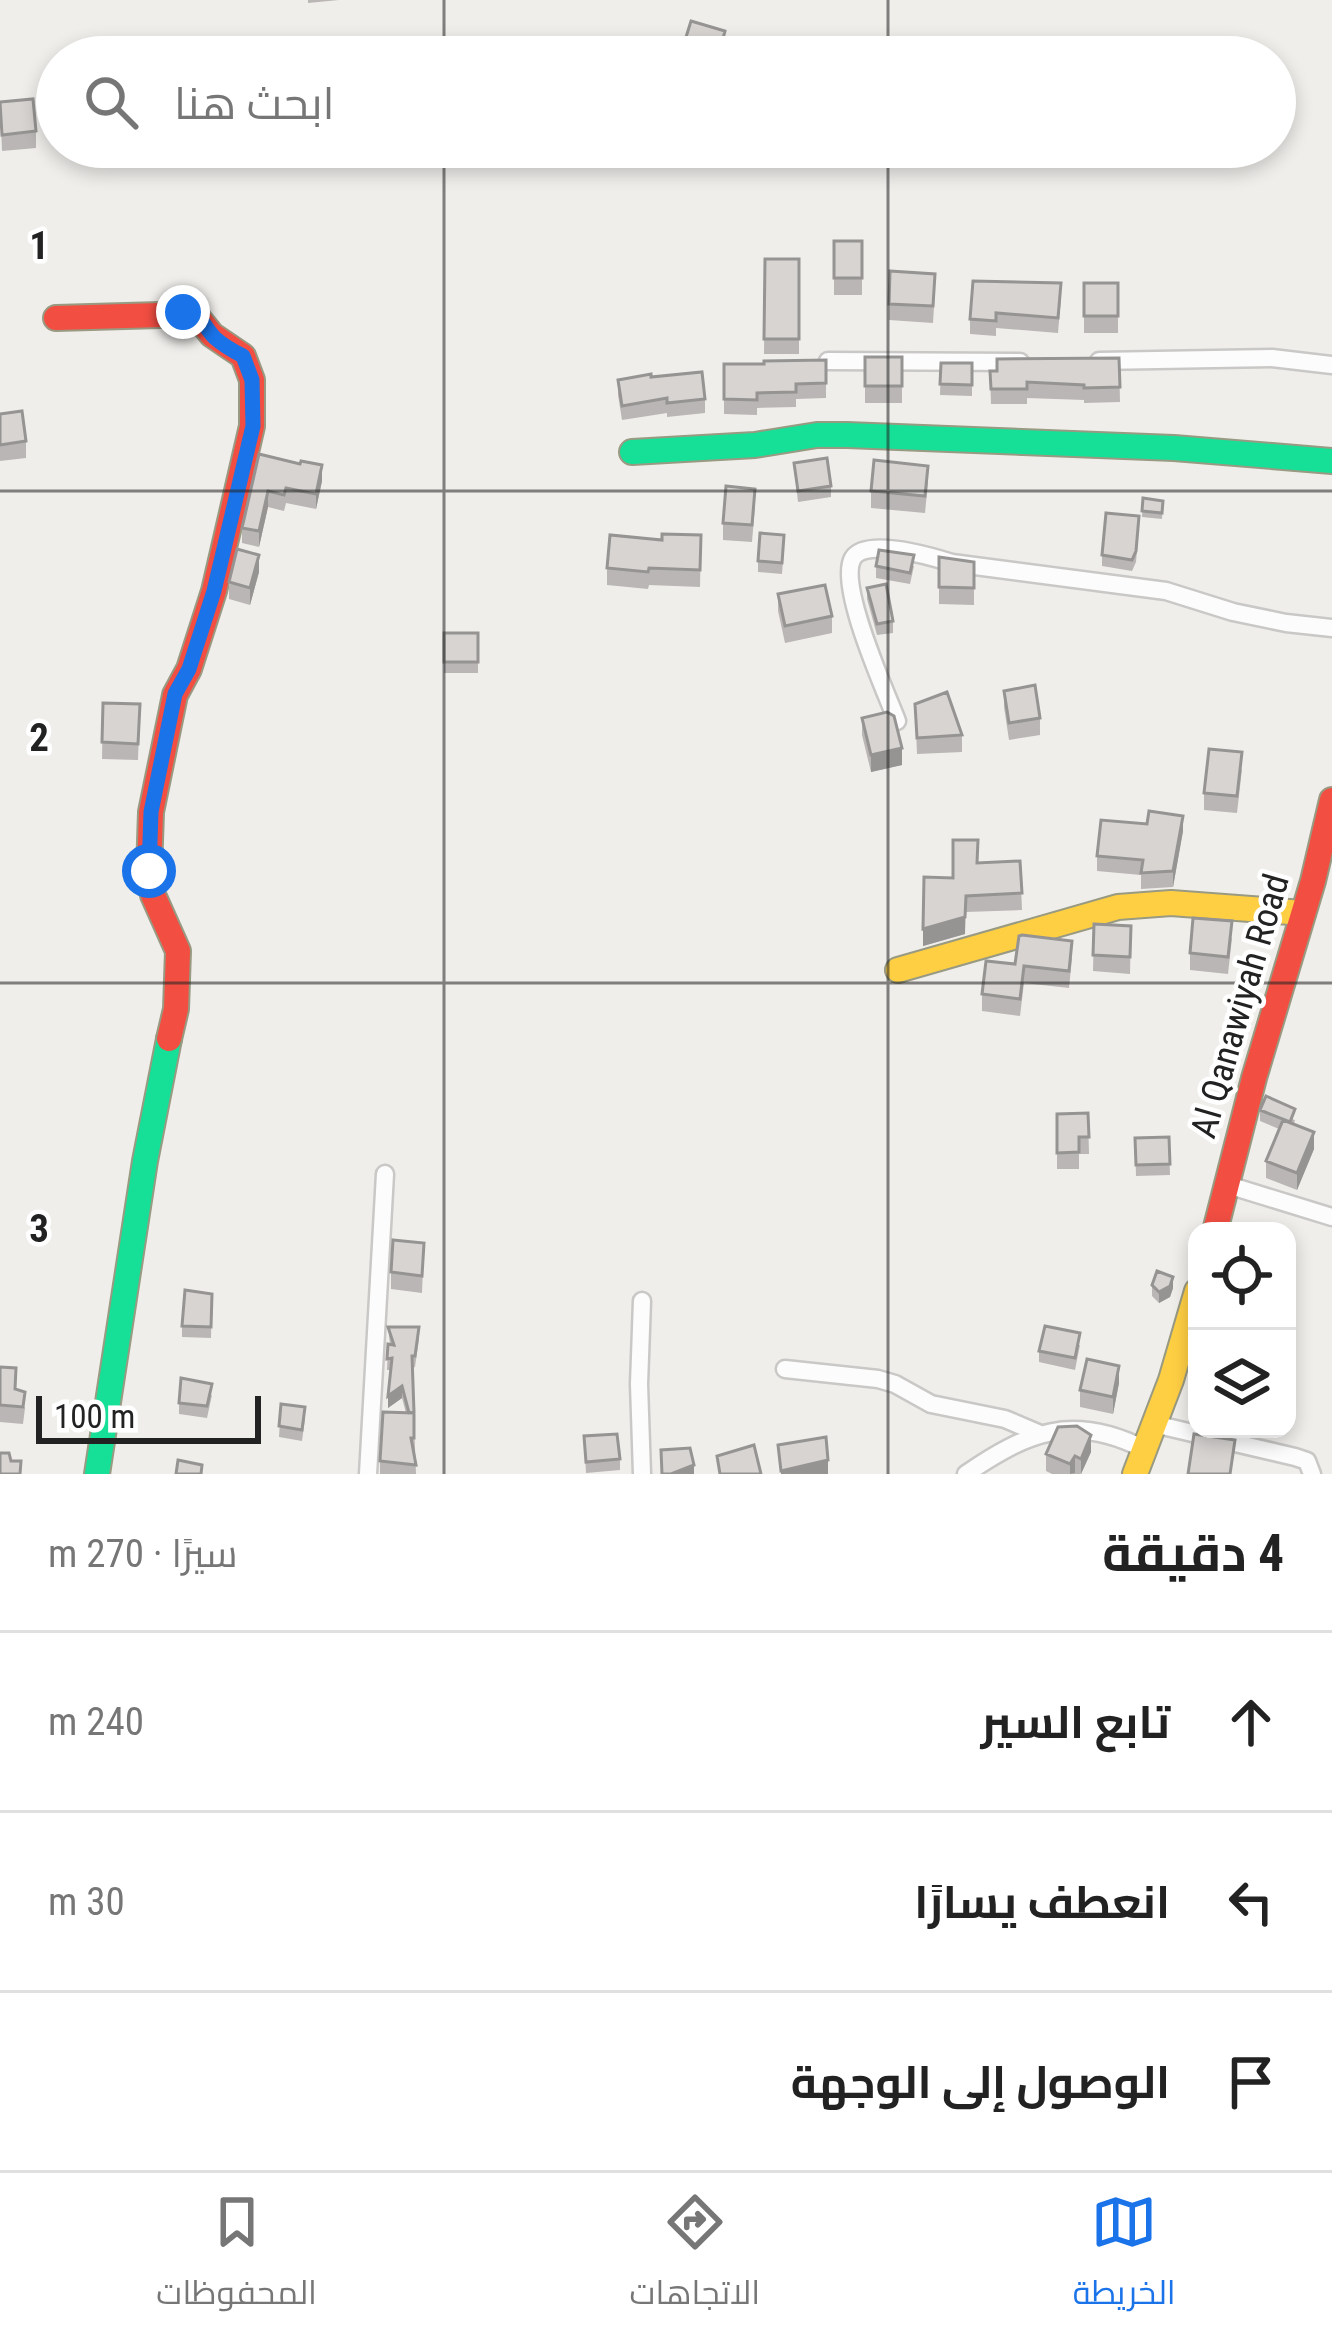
<!DOCTYPE html>
<html lang="ar">
<meta charset="utf-8">
<style>
body{margin:0;font-family:"Roboto Condensed",Cairo,sans-serif;background:#f6f6f6;color:#222;direction:rtl}
.controls{position:absolute;right:36px;bottom:36px;display:grid;overflow:hidden;border-radius:24px;box-shadow:0 6px 18px #0003}
.controls button{width:108px;height:108px;display:grid;place-items:center;padding:0;border:0;border-bottom:3px solid #e0e0e0;background:#fff;color:#222;font:60px sans-serif}
.scale{position:absolute;left:36px;bottom:30px;width:225px;box-sizing:border-box;padding-left:12px;border:6px solid #222;border-top:0;font-size:33px;line-height:42px;white-space:nowrap;color:#222;-webkit-text-stroke:9px #fff;paint-order:stroke}
.stop{position:absolute;width:36px;height:36px;margin:-27px;border:9px solid #1a73e8;border-radius:50%;background:#fff}
.stop.end{background:#1a73e8;border-color:#fff;box-shadow:0 3px 12px #0008}
.list{margin:0;padding:0;list-style:none}
h2{display:flex;justify-content:space-between;align-items:center;height:156px;margin:0;padding:0 48px;font-size:51px}
h2 small{font-size:39px;font-weight:400;color:#767676}
.list li{display:grid;grid-template-columns:78px 1fr auto;gap:36px;align-items:center;box-sizing:border-box;height:180px;padding:0 48px;border-top:3px solid #e0e0e0}
.list b{display:block;font-size:45px;white-space:nowrap}
.list em{font-size:39px;font-style:normal;color:#767676}
.icon{flex:none;width:66px;height:66px;fill:none;stroke:currentColor;stroke-width:2;stroke-linecap:round;stroke-linejoin:round}
.map{position:relative;flex:none;width:1332px;height:1474px;overflow:hidden;direction:ltr}
.search{position:absolute;background:#fff;box-shadow:0 6px 18px #0003;left:36px;right:36px;top:36px;height:132px;display:flex;align-items:center;gap:30px;box-sizing:border-box;padding:0 42px;border-radius:66px;color:#767676;font-size:45px}
.sheet{height:696px;background:#fff}
nav{display:flex;justify-content:space-around;align-items:center;box-sizing:border-box;height:168px;border-top:3px solid #e0e0e0;background:#fff;font-size:33px;color:#767676}
nav a{display:grid;justify-items:center;gap:6px}
nav .on{color:#1a73e8}
.map>svg:first-child{display:block}
.lines{fill:none;stroke-linecap:round;stroke-linejoin:round}
.street-casing{stroke:#c9c8c7;stroke-width:21}
.fast-casing{stroke:#999a82;stroke-width:28}
.slow-casing{stroke:#999a82;stroke-width:28}
.jam-casing{stroke:#999a82;stroke-width:28}
.street{stroke:#fdfcfc;stroke-width:16}
.fast{stroke:#16e098;stroke-width:24}
.slow{stroke:#ffcf43;stroke-width:24}
.jam{stroke:#f24e42;stroke-width:24}
.wall{fill:#b9b6b5}
.shaded-wall{fill:#969493}
.building{fill:#d7d4d2;stroke:#969493;stroke-width:3}
.route{stroke:#1a73e8;stroke-width:15}
.grid{fill:none;stroke:#222;stroke-width:3;stroke-opacity:0.55}
.labels{text-anchor:middle;dominant-baseline:central;stroke-width:9;stroke-linejoin:round;paint-order:stroke}
.street-label{font-size:36px;fill:#222;stroke:#fff}
.grid-label{font-size:39px;text-anchor:middle;font-weight:bold;fill:#222;stroke:#fff;stroke-width:9;stroke-linejoin:round;paint-order:stroke}
</style>
<div class="map">
<svg width="1332" height="1474" viewBox="0 0 1332 1474">
<rect width="100%" height="100%" fill="#f0eeeb"/>
<g class="lines">
<g class="street-casing">
<path id="street" d="M828,361L1020,362
M1099,361L1272,358L1332,365
M897,721C886,692 837,585 853,558C866,537 933,557 952,563L1166,591L1233,612L1286,623L1332,628
M1228,1185L1332,1217
M642,1301L639,1384L642,1474
M785,1369L878,1379L895,1384L931,1404L1005,1419L1038,1433
M1154,1424L1295,1457L1307,1461L1312,1474
M368,1474L385,1174
M966,1474C1027,1432 1073,1413 1144,1449"/>
</g>
<g class="fast-casing">
<path id="fast" d="M632,452L755,445L817,435H847L1174,448L1332,461
M97,1474L145,1161L169,1039"/>
</g>
<g class="slow-casing">
<path id="slow" d="M898,970L1118,907L1171,903L1303,913
M1135,1474L1171,1380L1197,1291"/>
</g>
<g class="jam-casing">
<path id="jam" d="M56,318L195,314L212,335L243,356L252,380V426L214,591L189,669L175,695L151,812L149,871L153,895L178,951L176,1009L169,1039
M1215,1231L1254,1078L1313,881L1332,800"/>
</g>
<use href="#street" class="street"/>
<use href="#fast" class="fast"/>
<use href="#slow" class="slow"/>
<use href="#jam" class="jam"/>
</g>
<path class="wall" d="M308,0H339L308,3Z
M725,48L723,57H682V50Z
M0,102L36,131V148L2,151Z
M834,241H862V295H834Z
M765,259H799V354H764Z
M1084,283H1118V333H1084Z
M935,290L933,323L889,320V304Z
M1061,298L1058,333L996,328V336L970,334V319Z
M865,357H902V403H865Z
M1119,358L1120,402L1084,403V400L1027,398V404H991L990,371Z
M826,360V398L796,399V407L757,408V415L724,414V364H764Z
M941,363H972V396L940,395Z
M651,377L705,399V413L667,417V413L622,420L618,395V380Z
M0,414L26,441V458L0,461Z
M259,454L322,481L316,509L286,503L284,511L268,507L259,547L242,543V528Z
M794,463L831,486V497L798,502Z
M928,482L925,513L871,508V491Z
M1143,498L1163,501L1162,519L1142,517Z
M755,506L752,542L723,540V523Z
M1139,527L1136,562L1132,571L1102,566V555Z
M701,535L700,587L649,585L648,589L607,585V568L662,540Z
M784,546L782,574L758,572V561Z
M939,557L974,562V605L939,604Z
M876,566H914L910,584L876,578Z
M259,572L250,605L229,599V582Z
M867,588L893,621V633L877,635L867,599Z
M778,594L832,616V633L785,643L778,611Z
M444,633H478V673H444Z
M1004,691L1040,718V735L1009,740L1004,707Z
M103,703L140,704L138,760L102,759Z
M915,704L962,735V752L917,754Z
M862,718L902,765L871,772L862,735Z
M1242,769L1237,813L1204,810V793Z
M1183,831L1173,887L1141,889V875L1097,871V856Z
M1020,861L1022,910L966,912L965,934L923,946L953,878L978,863Z
M1094,924L1131,926L1130,974L1093,971Z
M1232,938L1228,974L1190,970V953Z
M1072,958L1069,988L1024,983L1020,1016L982,1011V994L1015,964Z
M1260,1110L1295,1120L1294,1124L1314,1149L1297,1190L1266,1178V1161L1279,1129L1260,1121Z
M1088,1113L1089,1154H1079V1169H1057V1114Z
M1169,1137L1170,1175L1136,1176L1135,1138Z
M424,1243L422,1293L391,1289V1272Z
M1152,1285L1173,1288L1170,1297L1159,1303L1152,1296Z
M212,1294L211,1338L182,1337V1326Z
M388,1327L419,1339L415,1367L412,1368L416,1474H380V1461L406,1413L402,1398L388,1408L391,1370H387L388,1344H390Z
M1080,1345L1075,1370L1039,1362V1351Z
M0,1367L16,1390L25,1408L23,1424L0,1422Z
M1119,1383L1113,1414L1080,1407V1390Z
M212,1395L207,1418L179,1414V1403Z
M281,1404L305,1419L302,1441L279,1437Z
M584,1436L620,1459V1470L586,1473Z
M1091,1452L1081,1474H1052L1046,1471V1454Z"/>
<path class="shaded-wall" d="M725,31V48L723,57H718Z
M322,465V481L316,509V494Z
M268,491V507L259,547V531Z
M259,555V572L250,605V588Z
M902,748V765L871,772V755Z
M1183,816V831L1173,887V871Z
M965,917V934L923,946V929Z
M1314,1132V1149L1297,1190V1173Z
M1173,1277V1288L1170,1297L1159,1303V1292Z
M1119,1366V1383L1113,1414V1397Z
M402,1386V1398L388,1408V1396Z
M1091,1435V1452L1081,1474V1459Z
M1075,1456V1473L1070,1474V1464Z
M828,1460V1474H781V1471Z
M694,1465V1474H671Z"/>
<path class="building" d="M691,21L725,31L718,57H708L682,50Z
M33,99L36,131L2,135L0,102Z
M834,241H862V278H834Z
M765,259H799V339H764Z
M890,271L935,274L933,306L889,304Z
M973,281L1061,283L1058,318L996,313V321L970,319Z
M1084,283H1118V316H1084Z
M865,357H902V386H865Z
M1119,358L1120,387L1084,388V385L1027,382V389H991L990,371H997V359Z
M826,360V383L796,384V392L757,393V400L724,399V364H764V361Z
M941,363H972V385L940,384Z
M702,372L705,399L667,403V398L622,406L618,380L651,374V377Z
M22,411L26,441L0,445V414Z
M259,454L300,464L301,461L322,465L316,494L286,488L284,495L268,491L259,531L242,528Z
M827,458L831,486L798,491L794,463Z
M874,460L928,466L925,496L871,491Z
M726,486L755,489L752,525L723,523Z
M1143,498L1163,501L1162,513L1142,511Z
M1106,513L1139,516L1136,551L1132,560L1102,555Z
M760,533L784,535L782,563L758,561Z
M662,534L701,535L700,570L649,568L648,572L607,568L610,535L662,540Z
M237,549L259,555L250,588L229,582Z
M879,550L914,555L910,573L876,566Z
M939,557L974,562V588L939,587Z
M886,584L893,621L877,624L867,588Z
M825,585L832,616L785,626L778,594Z
M444,633H478V662H444Z
M1035,685L1040,718L1009,723L1004,691Z
M947,692L962,735L917,738L915,704Z
M103,703L140,704L138,744L102,742Z
M887,712L894,716L902,748L871,755L862,718Z
M1209,749L1242,752L1237,796L1204,793Z
M1149,811L1183,816L1173,871L1141,873L1143,860L1097,856L1101,820L1147,824Z
M953,840H978L977,863L1020,861L1022,893L966,896L965,917L923,929L924,877L953,878Z
M1193,918L1232,921L1228,957L1190,953Z
M1094,924L1131,926L1130,957L1093,955Z
M1022,935L1072,941L1069,971L1024,966L1020,999L982,994L986,961L1015,964L1019,936Z
M1266,1096L1295,1109L1290,1122L1260,1110Z
M1088,1113L1089,1137H1079V1152L1057,1153V1114Z
M1283,1120L1314,1132L1297,1173L1266,1161Z
M1169,1137L1170,1164L1136,1165L1135,1138Z
M393,1240L424,1243L422,1276L391,1272Z
M1157,1271L1173,1277L1170,1286L1159,1292L1152,1285Z
M185,1290L212,1294L211,1327L182,1326Z
M1045,1326L1080,1333L1075,1358L1039,1351Z
M388,1327H419L415,1356H412L414,1412L409,1413L402,1386L388,1396L392,1358L387,1359L388,1344L394,1345Z
M1087,1359L1119,1366L1113,1397L1080,1390Z
M0,1367L16,1368L15,1389L25,1392L23,1407L0,1405Z
M181,1378L212,1384L207,1406L179,1403Z
M281,1404L305,1407L302,1430L279,1426Z
M383,1412L414,1413V1438H411L416,1465L380,1461Z
M1077,1426L1091,1435L1081,1459L1075,1456L1070,1464L1046,1454L1058,1427Z
M617,1434L620,1459L586,1462L584,1436Z
M1194,1434L1235,1440L1230,1474H1188Z
M826,1437L828,1460L781,1471L778,1445Z
M754,1445L761,1474H720L717,1456Z
M690,1448L694,1465L671,1474H662L661,1450Z
M0,1453H9L11,1461H21L20,1474H0Z
M178,1460L202,1465L201,1474H176Z"/>
<g class="lines">
<path class="route" d="M149,871L151,812L175,694L189,669L214,591L253,426L252,380L243,356C233,351 224,346 215,338C203,326 203,314 183,312"/>
</g>
<path class="grid" d="M444,0V57M888,0V57M444,147V1474M888,147V1474M0,491H1332M0,983H1332"/>
<g class="labels">
<g class="street-label">
<text transform="translate(1240 1006) rotate(-74)">Al Qanawiyah Road</text>
</g>
</g>
<g class="grid-label">
<text x="39" y="259">1</text>
<text x="39" y="751">2</text>
<text x="39" y="1242">3</text>
</g>
</svg>
<div class="controls">
<button><svg class="icon" aria-label="locate" viewBox="0 0 24 24"><circle cx="12" cy="12" r="6"/><path d="M12 2v4M12 18v4M2 12h4M18 12h4"/></svg></button>
<button><svg class="icon" aria-label="layers" viewBox="0 0 24 24"><path d="M12 4l9 5-9 5-9-5zM3 14l9 5 9-5"/></svg></button>
</div>
<div class="scale">100 m</div>
<div class="stop" style="left:149px;top:871px"></div>
<div class="stop end" style="left:183px;top:312px"></div>
<div class="search"><svg class="icon" aria-label="search" viewBox="0 0 24 24"><circle cx="10" cy="10" r="6"/><path d="M15 15l6 6"/></svg>ابحث هنا</div>
</div>
<section class="sheet">
<h2>4 دقيقة<small>سيرًا · 270 m</small></h2>
<ul class="list">
<li><svg class="icon" aria-label="ahead" viewBox="0 0 24 24"><path d="M12 20V5M6 11l6-6 6 6"/></svg><div><b>تابع السير</b></div><em>240 m</em></li>
<li><svg class="icon" aria-label="left" viewBox="0 0 24 24"><path d="M17 20v-9H6M10 6l-5 5 5 5"/></svg><div><b>انعطف يسارًا</b></div><em>30 m</em></li>
<li><svg class="icon" aria-label="arrive" viewBox="0 0 24 24"><path d="M6 21V4h12l-3 4 3 4H6"/></svg><div><b>الوصول إلى الوجهة</b></div></li>
</ul>
</section>
<nav>
<a class="on"><svg class="icon" aria-label="map" viewBox="0 0 24 24"><path d="M3 6l6-2 6 2 6-2v14l-6 2-6-2-6 2zM9 4v14M15 6v14"/></svg>الخريطة</a>
<a><svg class="icon" aria-label="directions" viewBox="0 0 24 24"><path d="M12 3l9 9-9 9-9-9zM9 14v-3h6M13 9l2 2-2 2"/></svg>الاتجاهات</a>
<a><svg class="icon" aria-label="saved" viewBox="0 0 24 24"><path d="M7 4h10v16l-5-4-5 4z"/></svg>المحفوظات</a>
</nav>
